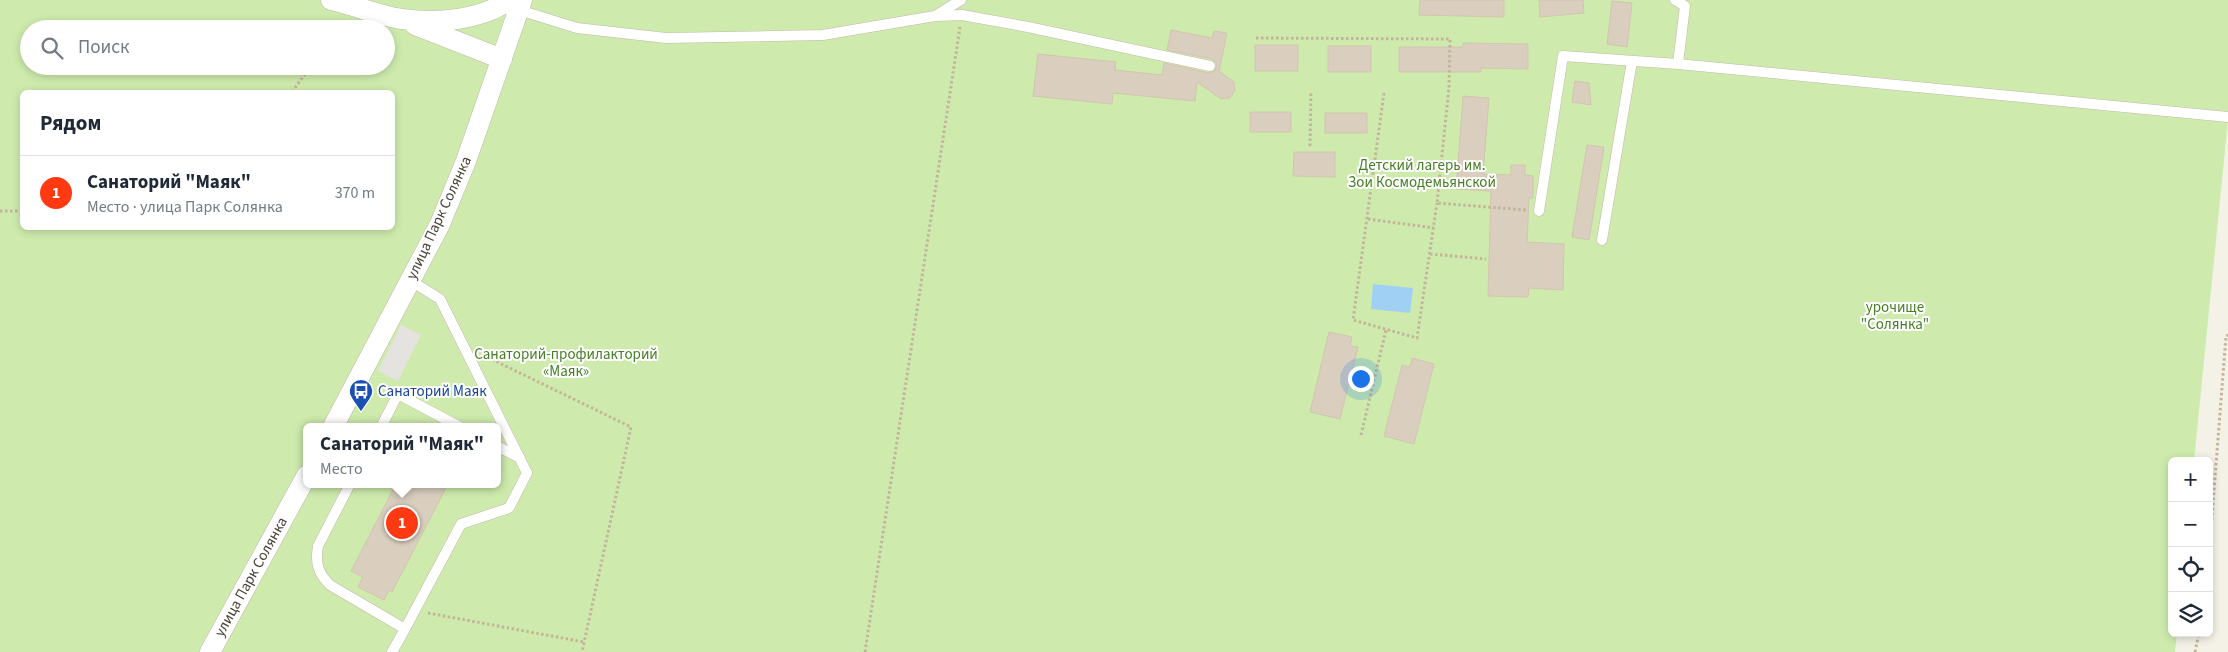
<!DOCTYPE html>
<html lang="ru">
<meta charset="utf-8">
<style>
body{margin:0;font-family:"Source Sans 3",sans-serif;background:#f2f2f3;color:#1f2937}
.controls{position:absolute;right:15px;bottom:15px;display:grid;overflow:hidden;border-radius:8px;box-shadow:0 2px 8px #0003}
.controls button{width:45px;height:45px;display:grid;place-items:center;padding:0;border:0;border-bottom:1px solid #e0e1e3;background:#fff;color:#1f2937;font:25px sans-serif}
.you{position:absolute;left:1360px;top:378px;width:18px;height:18px;margin:-12px;border:4px solid #fff;border-radius:50%;background:#1a73e8;box-shadow:0 0 0 8px #1a73e833}
.badge{display:grid;place-items:center;width:32px;height:32px;border-radius:50%;background:#ff3a13;color:#fff;font-size:16px;font-weight:700}
.pin{position:absolute;translate:-50% -50%;border:2px solid #fff;box-shadow:0 1px 5px #0006}
.popup{position:absolute;left:303px;top:423px;width:198px;height:65px;box-sizing:border-box;display:grid;place-content:center;border-radius:8px;background:#fff;filter:drop-shadow(0 1px 4px #0005);font-size:16px;white-space:nowrap;color:#747a83}
.popup b{font-size:19px;color:#1f2937}
.popup::after{content:'';position:absolute;left:50%;top:100%;margin-left:-10px;border:10px solid transparent;border-top-color:#fff}
.list{margin:0;padding:0;list-style:none}
h2{display:flex;justify-content:space-between;align-items:center;height:65px;margin:0;padding:0 20px;font-size:21px}
h2 small{font-size:16px;font-weight:400;color:#747a83}
.list li{display:grid;grid-template-columns:32px 1fr auto;gap:15px;align-items:center;box-sizing:border-box;height:75px;padding:0 20px;border-top:1px solid #e0e1e3}
.list b{display:block;font-size:19px;white-space:nowrap}
.list p{margin:0;font-size:16px;white-space:nowrap;color:#747a83}
.list em{font-size:16px;font-style:normal;color:#747a83}
.icon{flex:none;width:28px;height:28px;fill:none;stroke:currentColor;stroke-width:2;stroke-linecap:round;stroke-linejoin:round}
.map{position:relative;flex:none;width:2228px;height:652px;overflow:hidden}
.search{position:absolute;background:#fff;box-shadow:0 2px 8px #0003;left:20px;top:20px;width:375px;height:55px;display:flex;align-items:center;gap:12px;box-sizing:border-box;padding:0 18px;border-radius:28px;color:#747a83;font-size:19px}
.panel{position:absolute;background:#fff;box-shadow:0 2px 8px #0003;left:20px;top:90px;width:375px;height:140px;border-radius:8px}
.map>svg:first-child{display:block}
.green{fill:#ceebad;fill-rule:evenodd}
.parking{fill:#e5e3df}
.water{fill:#a0d1f5}
.building{fill:#dacfbf;stroke:#d2c5ae}
.lines{fill:none;stroke-linecap:round;stroke-linejoin:round}
.service-casing{stroke:#c1b9a9;stroke-width:11}
.minor-casing{stroke:#c1b9a9;stroke-width:21}
.path{stroke:#c3b599;stroke-width:3;stroke-dasharray:2.5 2.5;stroke-linecap:butt}
.service{stroke:#fff;stroke-width:10}
.minor{stroke:#fff;stroke-width:20}
.labels{text-anchor:middle;dominant-baseline:central;stroke-width:4;stroke-linejoin:round;paint-order:stroke}
.park-label{font-size:15px;fill:#457e25;stroke:#fff}
.street-label{font-size:15px;fill:#484135;stroke:#fff}
.transit-label{font-size:15px;fill:#164399;stroke:#fff;text-anchor:start}
</style>
<div class="map">
<svg width="2228" height="652" viewBox="0 0 2228 652">
<rect width="100%" height="100%" fill="#f4f1e7"/>
<path class="green" d="M0,0H2228V120L2194,461H2172V633H2177L2175,652H0ZM29,29H386V66H29ZM22,92H392V228H22ZM307,427H497V484H307Z"/>
<path class="parking" d="M401,325L421,335L398,381L378,371Z"/>
<path class="water" d="M1373,284L1413,288L1410,313L1371,309Z"/>
<path class="building" d="M1420,0H1504V17L1419,15Z
M1539,0H1583L1584,13L1540,17Z
M1612,1L1632,3L1627,47L1607,44Z
M1171,30L1212,38L1214,31L1227,33L1219,71L1234,82L1235,90L1230,98L1221,99L1197,82L1195,101L1113,93L1112,104L1033,96L1038,54L1116,62L1115,70L1162,75L1164,63L1209,73L1215,71L1217,64L1212,59L1167,50Z
M1463,43L1528,44V69L1481,68V72H1399V47H1463Z
M1255,45H1298V71H1255Z
M1328,46H1371V72H1328Z
M1575,81L1589,83L1591,105L1572,102Z
M1463,96L1489,98L1483,174L1511,175V165H1525V175L1533,176V198H1529L1527,242L1564,244L1563,290L1529,288L1528,297L1488,296L1491,191L1456,189Z
M1250,112H1291V132H1250Z
M1325,113H1367V133H1325Z
M1587,145L1604,147L1589,240L1572,237Z
M1294,152H1335V177L1293,176Z
M1329,332L1352,337L1350,346L1358,347L1340,419L1310,412Z
M1412,358L1434,364L1414,444L1384,436L1402,365L1410,367Z
M396,484H448L392,592L389,590L384,600L358,587L363,577L351,571Z"/>
<g class="lines">
<g class="service-casing">
<path id="service" d="M1675,0L1685,6L1678,64
M519,10L577,28L666,38L823,35L935,16L961,0
M936,16L962,15L1028,27L1210,66
M1539,211L1563,56L1678,64L2228,117
M1602,240L1632,61
M381,427L398,394L460,427
M497,446L520,458
M350,484L318,546C315,563 318,573 330,585L405,629L461,524L509,508L527,473L440,299L411,281
M392,652L405,629"/>
</g>
<g class="minor-casing">
<path id="minor" d="M331,0C355,5 378,16 402,19C438,24 480,20 510,0
M415,25L502,59
M333,427L440,224L466,161L522,0
M210,652L307,475"/>
</g>
<path class="path" d="M340,29L347,23
M1256,38L1450,39L1449,87L1437,203L1526,210
M292,92L311,66
M1384,93L1353,320L1417,338L1437,203
M1310,146L1311,92
M0,211H22
M1368,219L1434,228
M1430,254L1486,259
M483,355L631,427L582,652
M1361,435L1386,330
M2209,555L2226,336L2228,335
M428,613L584,642
M865,652L960,27
M2195,652L2199,633"/>
<use href="#service" class="service"/>
<use href="#minor" class="minor"/>
</g>
<defs>
<g id="bus-pin" transform="scale(1.25)"><path d="M0 17L-7.5 6A9.5 9.5 0 1 1 7.5 6Z" fill="#1a4fb4" stroke="#fff"/><path d="M-5-6H5V4H4V6H2V4H-2V6H-4V4H-5ZM-3.5-4V0h7V-4ZM-3.5 1.2v1.5H-2V1.2ZM2 1.2v1.5H3.5V1.2Z" fill="#fff"/></g>
</defs>
<g fill-rule="evenodd">
<use href="#bus-pin" x="361" y="391"/>
</g>
<g class="labels">
<g class="park-label">
<text x="1422" y="165">Детский лагерь им.<tspan x="1422" dy="17">Зои Космодемьянской</tspan></text>
<text x="1895" y="307">урочище<tspan x="1895" dy="17">"Солянка"</tspan></text>
<text x="566" y="354">Санаторий-профилакторий<tspan x="566" dy="17">«Маяк»</tspan></text>
</g>
<g class="street-label">
<text transform="translate(439 218) rotate(-65)">улица Парк Солянка</text>
<text transform="translate(251 577) rotate(-61)">улица Парк Солянка</text>
</g>
<g class="transit-label">
<text x="378" y="391">Санаторий Маяк</text>
</g>
</g>
</svg>
<div class="controls">
<button>+</button>
<button>−</button>
<button><svg class="icon" aria-label="locate" viewBox="0 0 24 24"><circle cx="12" cy="12" r="6"/><path d="M12 2v4M12 18v4M2 12h4M18 12h4"/></svg></button>
<button><svg class="icon" aria-label="layers" viewBox="0 0 24 24"><path d="M12 4l9 5-9 5-9-5zM3 14l9 5 9-5"/></svg></button>
</div>
<div class="you"></div>
<div class="pin badge" style="left:402px;top:523px">1</div>
<div class="popup"><b>Санаторий &quot;Маяк&quot;</b>Место</div>
<div class="search"><svg class="icon" aria-label="search" viewBox="0 0 24 24"><circle cx="10" cy="10" r="6"/><path d="M15 15l6 6"/></svg>Поиск</div>
<section class="panel">
<h2>Рядом<small></small></h2>
<ul class="list">
<li><span class="badge">1</span><div><b>Санаторий &quot;Маяк&quot;</b><p>Место · улица Парк Солянка</p></div><em>370 m</em></li>
</ul>
</section>
</div>
